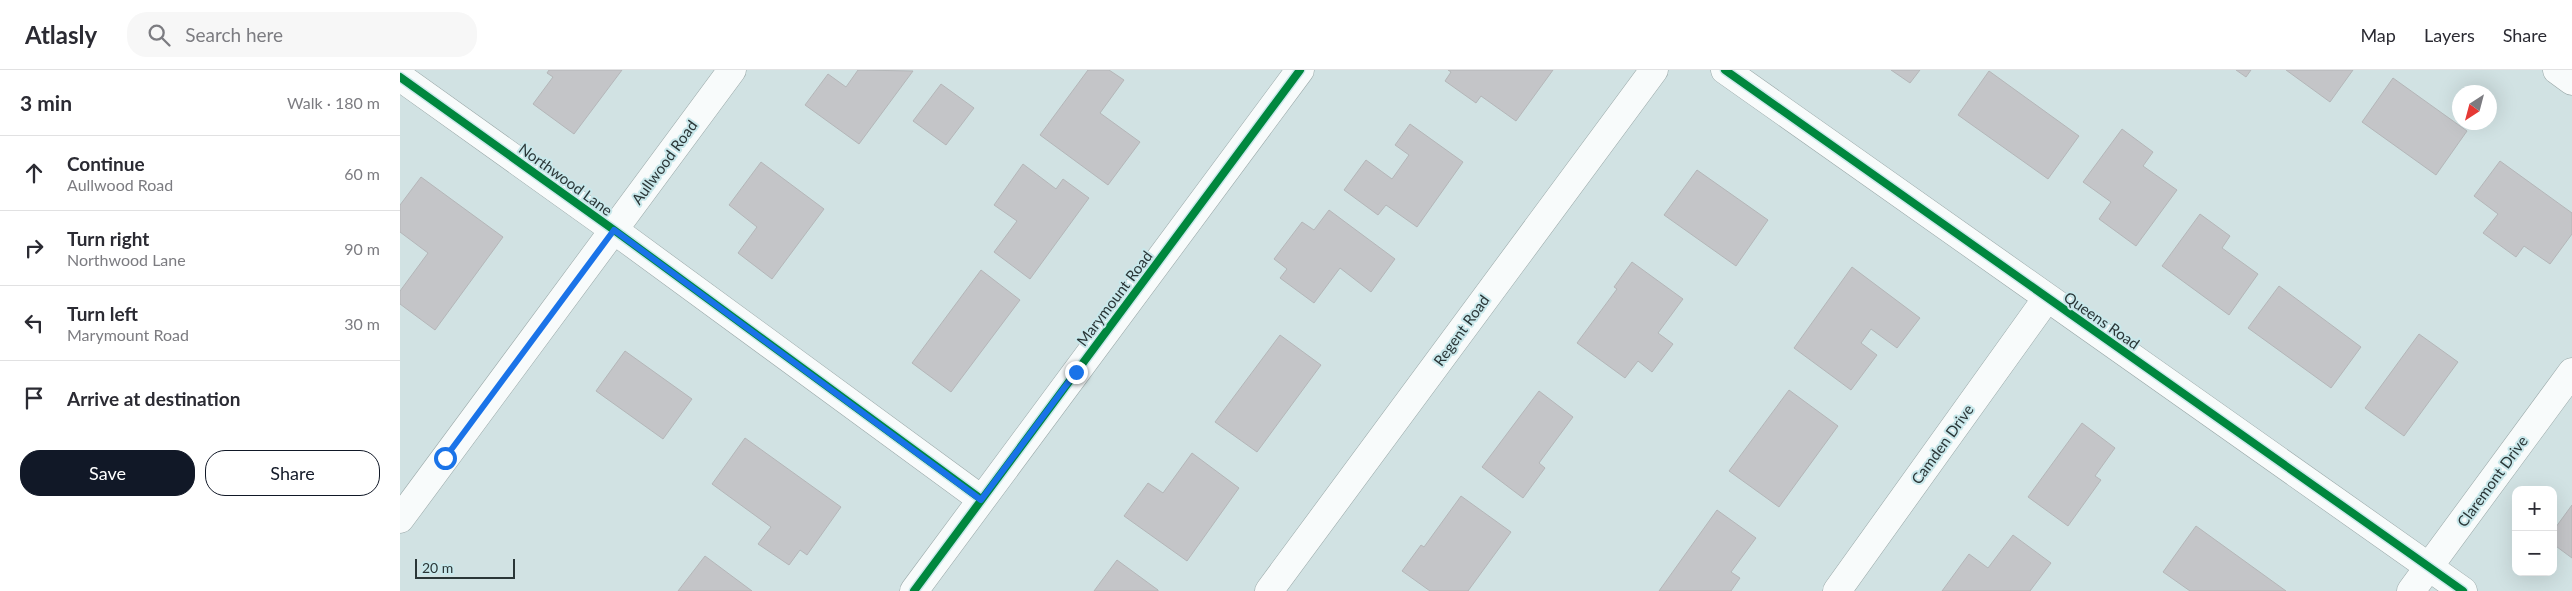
<!DOCTYPE html>
<meta charset="utf-8">
<style>
body{margin:0;font-family:Lato,sans-serif;background:#f7f7f7;color:#2b2b33}
.controls{position:absolute;right:15px;bottom:15px;display:grid;overflow:hidden;border-radius:10px;box-shadow:0 5px 20px #0002}
.controls button{width:45px;height:45px;display:grid;place-items:center;padding:0;border:0;border-bottom:1px solid #e1e1e2;background:#fff;color:#2b2b33;font:25px sans-serif}
.compass{position:absolute;left:2052px;top:15px;width:45px;height:45px;border-radius:50%;background:#fff;box-shadow:0 5px 20px #0002;rotate:216deg}
.scale{position:absolute;left:15px;bottom:12px;width:100px;box-sizing:border-box;padding-left:5px;border:2px solid #2a3637;border-top:0;font-size:14px;line-height:18px;white-space:nowrap;color:#2a3637;-webkit-text-stroke:4px #c9e8eb;paint-order:stroke}
.stop{position:absolute;width:15px;height:15px;margin:-11px;border:4px solid #1a73e8;border-radius:50%;background:#fff}
.stop.end{background:#1a73e8;border-color:#fff;box-shadow:0 1px 5px #0008}
.list{margin:0;padding:0;list-style:none}
h2{display:flex;justify-content:space-between;align-items:center;height:65px;margin:0;padding:0 20px;font-size:21px}
h2 small{font-size:16px;font-weight:400;color:#7c7c81}
.list li{display:grid;grid-template-columns:32px 1fr auto;gap:15px;align-items:center;box-sizing:border-box;height:75px;padding:0 20px;border-top:1px solid #e1e1e2}
.list b{display:block;font-size:19px;white-space:nowrap}
.list p{margin:0;font-size:16px;white-space:nowrap;color:#7c7c81}
.list em{font-size:16px;font-style:normal;color:#7c7c81}
.actions{display:flex;gap:10px;padding:15px 20px}
.actions a{flex:1;padding:11px 0;border:1px solid #111827;border-radius:20px;text-align:center;font-size:18px;color:#111827}
.actions .main{background:#111827;color:#fff}
.icon{flex:none;width:28px;height:28px;fill:none;stroke:currentColor;stroke-width:2;stroke-linecap:round;stroke-linejoin:round}
.map{position:relative;flex:none;width:2172px;height:521px;overflow:hidden}
header{display:flex;align-items:center;gap:30px;box-sizing:border-box;height:70px;padding:0 25px;background:#fff;border-bottom:1px solid #e1e1e2}
header strong{font-size:24px}
nav{display:flex;gap:28px;margin-inline-start:auto;font-size:18px}
.search{width:350px;height:45px;background:#f7f7f7;display:flex;align-items:center;gap:12px;box-sizing:border-box;padding:0 18px;border-radius:20px;color:#7c7c81;font-size:19px}
main{display:flex}
aside{flex:1;background:#fff}
.map>svg:first-child{display:block}
.building{fill:#c4c5c8;stroke:#b4b6b8}
.lines{fill:none;stroke-linecap:round;stroke-linejoin:round}
.minor-casing{stroke:#99a7a7;stroke-width:29}
.tertiary-casing{stroke:#99a7a7;stroke-width:29}
.minor{stroke:#f8fbfb;stroke-width:28}
.tertiary{stroke:#f8fbfb;stroke-width:28}
.cycleway-casing{stroke:#c9e8eb;stroke-width:11}
.cycleway{stroke:#00873e;stroke-width:8}
.route{stroke:#1a73e8;stroke-width:6}
.labels{text-anchor:middle;dominant-baseline:central;stroke-width:4;stroke-linejoin:round;paint-order:stroke}
.street-label{font-size:15px;fill:#2a3637;stroke:#c9e8eb}
</style>
<header>
<strong>Atlasly</strong>
<div class="search"><svg class="icon" aria-label="search" viewBox="0 0 24 24"><circle cx="10" cy="10" r="6"/><path d="M15 15l6 6"/></svg>Search here</div>
<nav><a>Map</a><a>Layers</a><a>Share</a></nav>
</header>
<main>
<aside>
<h2>3 min<small>Walk · 180 m</small></h2>
<ul class="list">
<li><svg class="icon" aria-label="ahead" viewBox="0 0 24 24"><path d="M12 20V5M6 11l6-6 6 6"/></svg><div><b>Continue</b><p>Aullwood Road</p></div><em>60 m</em></li>
<li><svg class="icon" aria-label="right" viewBox="0 0 24 24"><path d="M7 20v-9h11M14 6l5 5-5 5"/></svg><div><b>Turn right</b><p>Northwood Lane</p></div><em>90 m</em></li>
<li><svg class="icon" aria-label="left" viewBox="0 0 24 24"><path d="M17 20v-9H6M10 6l-5 5 5 5"/></svg><div><b>Turn left</b><p>Marymount Road</p></div><em>30 m</em></li>
<li><svg class="icon" aria-label="arrive" viewBox="0 0 24 24"><path d="M6 21V4h12l-3 4 3 4H6"/></svg><div><b>Arrive at destination</b></div></li>
</ul>
<div class="actions"><a class="main">Save</a><a>Share</a></div>
</aside>
<div class="map">
<svg width="2172" height="521" viewBox="0 0 2172 521">
<rect width="100%" height="100%" fill="#d1e2e3"/>
<path class="building" d="M149,0H222L174,64L133,34L153,7L147,3Z
M458,0L513,1L459,74L405,35L428,4L446,17Z
M688,0H709L724,10L700,43L740,72L708,115L640,65Z
M1048,0H1153L1116,51L1081,26L1076,33L1045,11L1051,2Z
M1491,0H1520L1510,13Z
M1836,0H1851L1846,7Z
M1886,0H1953L1930,32Z
M1589,1L1679,66L1648,109L1558,45Z
M1993,8L2067,61L2036,105L1962,52Z
M541,14L574,38L546,75L513,51Z
M1010,54L1063,92L1017,157L986,135L978,145L944,120L966,90L992,109L1009,85L995,75Z
M1722,59L1753,82L1743,96L1777,120L1736,176L1699,149L1711,132L1683,112Z
M2100,91L2172,143V164L2150,194L2124,176L2116,187L2083,163L2098,144L2074,126Z
M361,92L424,139L372,209L338,183L357,157L329,135Z
M623,94L656,119L663,109L689,128L630,209L594,182L617,151L594,135Z
M1297,100L1368,150L1336,196L1264,145Z
M21,107L103,167L35,260L0,234V221L28,183L0,162V135Z
M929,140L995,189L971,222L940,198L914,233L880,208L887,199L874,189L902,152L914,160Z
M1800,144L1830,166L1822,178L1858,204L1829,245L1762,196Z
M1232,192L1283,229L1258,263L1273,274L1252,302L1238,291L1225,308L1177,273L1217,219L1214,217Z
M1452,197L1520,248L1497,278L1471,259L1461,273L1477,285L1451,320L1394,278Z
M581,200L620,230L551,322L512,293Z
M1879,216L1961,277L1931,318L1848,258Z
M2019,264L2058,292L2004,366L1965,338Z
M880,265L921,295L857,382L815,352Z
M225,281L292,329L263,369L196,321Z
M1389,320L1438,356L1379,437L1329,401Z
M1139,321L1173,347L1139,393L1145,398L1123,428L1082,397Z
M1682,353L1715,378L1695,406L1701,410L1668,456L1628,427Z
M345,368L441,437L407,485L400,480L389,495L358,474L371,457L312,414Z
M792,383L839,418L787,491L724,446L748,413L763,423Z
M1061,426L1111,462L1068,521H1030L1002,501L1021,475L1024,477Z
M2172,435V488L2153,474V461Z
M1317,440L1356,468L1331,502L1340,508L1331,521H1259Z
M1796,456L1886,521H1790L1763,502Z
M1613,465L1651,493L1630,521H1542L1569,484L1588,498Z
M305,486L352,521H278Z
M717,490L758,520V521H694Z"/>
<g class="lines">
<g class="minor-casing">
<path id="minor" d="M1325,0L2063,521
M2157,0L2172,11
M0,7L214,160L581,429
M0,449L332,0
M869,521L1254,0
M1437,521L1647,228
M2011,521L2172,302"/>
</g>
<g class="tertiary-casing">
<path id="tertiary" d="M514,521L900,0"/>
</g>
<use href="#minor" class="minor"/>
<use href="#tertiary" class="tertiary"/>
<g class="cycleway-casing">
<path id="cycleway" d="M1325,0L2063,521
M0,7L214,160L581,429
M514,521L900,0"/>
</g>
<use href="#cycleway" class="cycleway"/>
</g>
<g class="lines">
<path class="route" d="M45,388L214,160L581,430L676,302"/>
</g>
<g class="labels">
<g class="street-label">
<text transform="translate(264 92) rotate(-54)">Aullwood Road</text>
<text transform="translate(166 109) rotate(36)">Northwood Lane</text>
<text transform="translate(714 228) rotate(-53)">Marymount Road</text>
<text transform="translate(1702 250) rotate(35)">Queens Road</text>
<text transform="translate(1061 260) rotate(-54)">Regent Road</text>
<text transform="translate(1542 374) rotate(-54)">Camden Drive</text>
<text transform="translate(2092 411) rotate(-54)">Claremont Drive</text>
</g>
</g>
</svg>
<div class="controls">
<button>+</button>
<button>−</button>
</div>
<svg class="compass" viewBox="-18 -18 36 36"><path d="M0-13l5 13h-10z" fill="#e53935"/><path d="M0 13l5-13h-10z" fill="#7c7c81"/></svg>
<div class="scale">20 m</div>
<div class="stop" style="left:45px;top:388px"></div>
<div class="stop end" style="left:676px;top:302px"></div>
</div>
</main>
